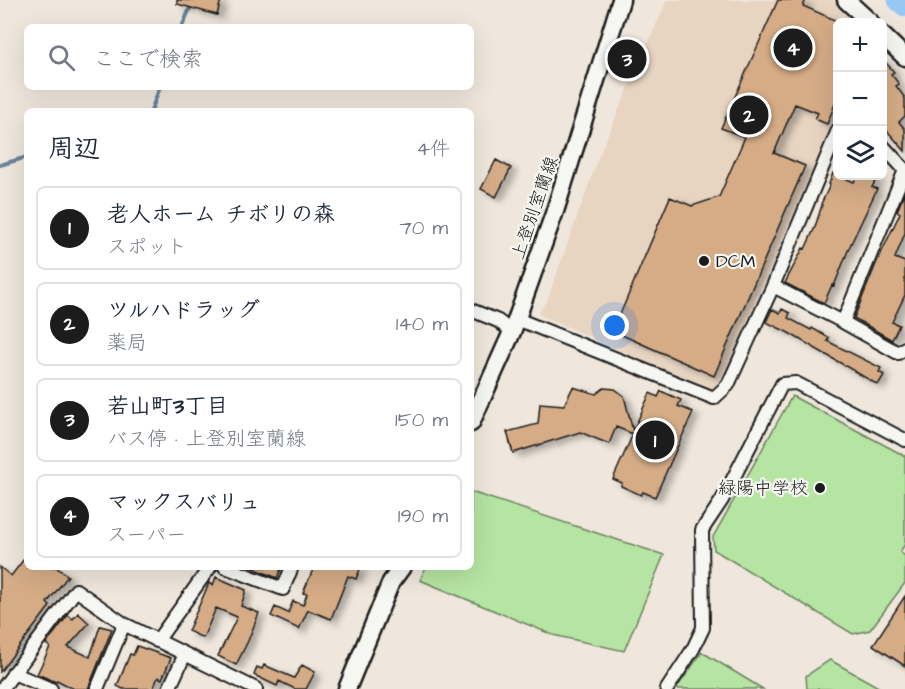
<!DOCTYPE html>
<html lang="ja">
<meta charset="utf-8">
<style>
body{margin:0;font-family:"Architects Daughter","Klee One",sans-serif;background:#f2f2f3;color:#1f2937}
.controls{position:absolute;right:18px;top:18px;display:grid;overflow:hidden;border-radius:9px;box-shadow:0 6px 24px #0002}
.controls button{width:54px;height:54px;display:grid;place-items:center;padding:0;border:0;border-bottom:2px solid #e0e1e3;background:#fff;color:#1f2937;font:30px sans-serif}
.you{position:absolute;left:615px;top:326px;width:21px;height:21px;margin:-15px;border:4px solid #fff;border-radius:50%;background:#1a73e8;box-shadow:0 0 0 9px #1a73e833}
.badge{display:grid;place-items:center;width:39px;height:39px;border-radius:50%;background:#1c1c1c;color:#fff;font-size:20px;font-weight:700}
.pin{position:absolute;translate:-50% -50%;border:3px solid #fff;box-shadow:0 2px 6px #0006}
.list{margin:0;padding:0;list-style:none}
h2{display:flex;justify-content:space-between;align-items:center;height:78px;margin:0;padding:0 24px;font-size:26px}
h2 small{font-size:20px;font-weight:400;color:#747a83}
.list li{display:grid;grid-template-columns:39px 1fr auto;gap:18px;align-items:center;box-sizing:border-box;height:84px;margin:0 12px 12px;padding:0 12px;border:2px solid #e0e1e3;border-radius:9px}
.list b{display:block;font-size:22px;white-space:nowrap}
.list p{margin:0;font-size:20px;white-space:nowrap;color:#747a83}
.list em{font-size:20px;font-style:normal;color:#747a83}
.icon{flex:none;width:33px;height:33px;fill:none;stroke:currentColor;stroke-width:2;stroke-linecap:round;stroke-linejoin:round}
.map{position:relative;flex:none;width:905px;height:689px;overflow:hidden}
.search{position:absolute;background:#fff;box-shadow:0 6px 24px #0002;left:24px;top:24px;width:450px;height:66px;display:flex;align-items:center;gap:15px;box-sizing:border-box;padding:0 21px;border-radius:9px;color:#747a83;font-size:22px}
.panel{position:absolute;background:#fff;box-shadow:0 6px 24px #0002;left:24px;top:108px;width:450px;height:462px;border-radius:9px}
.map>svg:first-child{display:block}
.built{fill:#e7d5c2}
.green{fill:#b6e4a2;stroke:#69805f;stroke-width:1.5}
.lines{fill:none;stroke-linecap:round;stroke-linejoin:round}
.stream{stroke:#66839d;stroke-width:4}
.river{stroke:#97c7f3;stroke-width:21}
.building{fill:#d5ac86;stroke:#1c1c1c;stroke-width:1.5;filter:url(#shadow)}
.street-casing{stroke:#1c1c1c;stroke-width:16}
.secondary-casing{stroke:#1c1c1c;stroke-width:21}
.street{stroke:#f6f6f2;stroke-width:12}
.secondary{stroke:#f6f6f2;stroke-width:16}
.poi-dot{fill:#1c1c1c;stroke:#f6f6f2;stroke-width:2}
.labels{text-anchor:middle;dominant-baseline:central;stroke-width:4.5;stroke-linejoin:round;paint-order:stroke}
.street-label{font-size:18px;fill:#1c1c1c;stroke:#f6f6f2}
.poi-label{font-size:18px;fill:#1c1c1c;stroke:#f6f6f2;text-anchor:start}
</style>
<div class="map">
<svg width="905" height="689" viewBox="0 0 905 689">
<defs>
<filter id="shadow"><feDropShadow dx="6" dy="4" stdDeviation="3" flood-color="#0004"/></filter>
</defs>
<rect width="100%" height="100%" fill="#efe7dc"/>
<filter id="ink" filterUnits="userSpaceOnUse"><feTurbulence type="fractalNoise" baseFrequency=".0167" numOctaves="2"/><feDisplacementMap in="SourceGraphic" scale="12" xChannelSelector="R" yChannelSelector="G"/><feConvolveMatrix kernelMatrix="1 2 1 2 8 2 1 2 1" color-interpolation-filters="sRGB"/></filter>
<g filter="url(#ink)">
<path class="built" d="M667,0H833L859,22H838L837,112L722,382L716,387L707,389L538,314L547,301L600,153Z"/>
<path class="green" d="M792,396L905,456V544L900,552L905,556V583L870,630L853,634L714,550L713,537Z
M471,492L664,555L624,651L553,635L420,580L426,567H471Z
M702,652L763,689H676Z
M830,660L882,689H807L806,676Z"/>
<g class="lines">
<path class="stream" d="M182,27L190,8
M151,111L160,87
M0,165L27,157"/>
<path class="river" d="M898,0L905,6"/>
</g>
<path class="building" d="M177,0H221L217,15L177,4Z
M778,0H806L803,6L837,21V99L827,124L815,119L818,113L795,104L774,153L805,166L714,376L613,331L670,197L692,206L719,197L745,137L721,128Z
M882,58L894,72L891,74L899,84L896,86L905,98V116L899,122L905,129V151L882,125Z
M496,160L511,168L496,197L481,189Z
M833,173L854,182L857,176H878L872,187L877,189L849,248L834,286L832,285L824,303L785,283L803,248L805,249L815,227L822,205L821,204L830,185L829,184Z
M905,192V233L895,258L905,262V295L892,322L899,325L892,340L854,318L876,264L900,213L897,211Z
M772,309L780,313L782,309L790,313L788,318L811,330L812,328L829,338L827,341L881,368L879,372L884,375L878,385L787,332L766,322Z
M573,387L596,394L604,388L615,389L624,396L633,431L650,393L658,397L661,391L681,400L678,406L693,412L655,497L643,492L641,495L621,486L622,483L613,479L633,434L616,427L609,444L580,432L513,453L507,432L538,424L540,403L564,405Z
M27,555V567H56L68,576L47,603L50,606L0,672V567L11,576Z
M251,567H282L277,578Z
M314,567H361L356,579L348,576L331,619L308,610L299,629L271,616L275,607L288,613L293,601L303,605L307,594L303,593Z
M216,577L246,590L241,606L259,613L248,641L236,665L218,656L237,617L216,608L203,638L188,631L209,583L213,585Z
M905,596V666L873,645Z
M78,613L89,623L68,647L90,657L100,626L112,629L88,689H74L57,680L56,682L37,674L50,647L46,644L68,615L73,619Z
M137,646L171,658L162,679L158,677L153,689H123L117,686L130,654L133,655Z
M264,665L294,678L302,665L315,672L306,689H295L279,681L277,686L254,675L257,667L262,669Z"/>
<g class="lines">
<g class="street-casing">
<path id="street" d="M882,145L905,170
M773,286L843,322L898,353L905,348
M471,310L498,321L512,332
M517,319L714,398L728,385L773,286L838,130
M843,322L905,170
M225,567L283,589L292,567
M157,641L210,567
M13,673L51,689
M2,689L76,590L124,624L256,689
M97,689L124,624
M169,689L185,654
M667,689L693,649L703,628L702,530L722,500L782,384L796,383L905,440"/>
</g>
<g class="secondary-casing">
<path id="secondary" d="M846,0L870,22
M882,35L905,57
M471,423L512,332L555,211L621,0
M347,689L391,582L402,567"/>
</g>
<use href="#street" class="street"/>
<use href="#secondary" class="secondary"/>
</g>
</g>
<g class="poi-dot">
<circle cx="704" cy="261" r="6"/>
<circle cx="820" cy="488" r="6"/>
</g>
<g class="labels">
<g class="street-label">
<text transform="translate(535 208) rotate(-71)">上登別室蘭線</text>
</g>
<g class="poi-label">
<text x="716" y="261">DCM</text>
<text x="808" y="488" text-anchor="end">緑陽中学校</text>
</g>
</g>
</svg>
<div class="controls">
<button>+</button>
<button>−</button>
<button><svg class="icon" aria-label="layers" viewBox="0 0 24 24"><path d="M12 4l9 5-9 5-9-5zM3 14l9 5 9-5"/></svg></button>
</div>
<div class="you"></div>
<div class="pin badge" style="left:655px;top:440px">1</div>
<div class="pin badge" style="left:749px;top:115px">2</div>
<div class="pin badge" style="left:627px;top:59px">3</div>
<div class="pin badge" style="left:793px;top:48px">4</div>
<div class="search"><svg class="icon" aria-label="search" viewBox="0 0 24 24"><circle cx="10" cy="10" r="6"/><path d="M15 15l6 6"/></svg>ここで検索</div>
<section class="panel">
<h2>周辺<small>4件</small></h2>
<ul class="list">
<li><span class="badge">1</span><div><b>老人ホーム チボリの森</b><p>スポット</p></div><em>70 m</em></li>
<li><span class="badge">2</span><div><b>ツルハドラッグ</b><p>薬局</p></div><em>140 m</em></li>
<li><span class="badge">3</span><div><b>若山町3丁目</b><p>バス停 · 上登別室蘭線</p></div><em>150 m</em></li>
<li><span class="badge">4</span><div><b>マックスバリュ</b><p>スーパー</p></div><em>190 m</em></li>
</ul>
</section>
</div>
